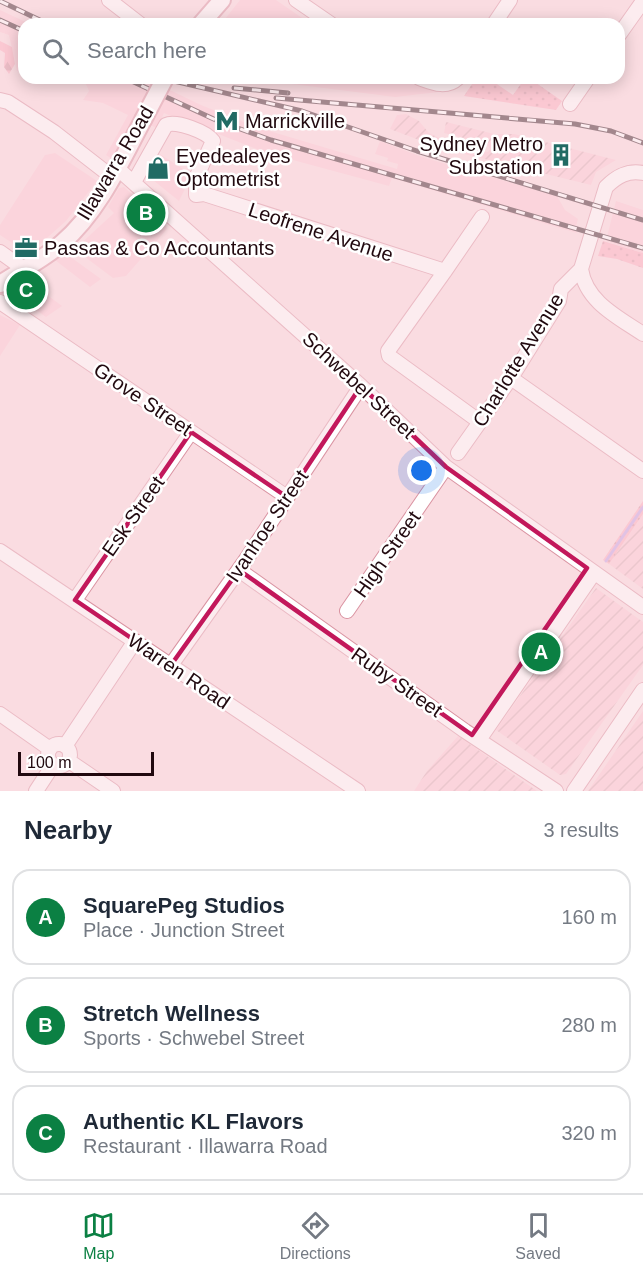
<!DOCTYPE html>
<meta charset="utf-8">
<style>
body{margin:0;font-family:Helvetica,sans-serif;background:#f6f6f7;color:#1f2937}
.scale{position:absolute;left:18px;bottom:15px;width:136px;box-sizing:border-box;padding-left:6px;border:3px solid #21090f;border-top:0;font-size:16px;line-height:21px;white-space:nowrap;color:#21090f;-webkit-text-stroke:4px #fff;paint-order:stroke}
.you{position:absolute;left:422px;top:471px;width:21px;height:21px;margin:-15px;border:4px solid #fff;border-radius:50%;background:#1a73e8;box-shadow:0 0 0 9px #1a73e833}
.badge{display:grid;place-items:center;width:39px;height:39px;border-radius:50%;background:#0b8043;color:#fff;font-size:20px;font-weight:700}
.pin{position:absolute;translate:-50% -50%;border:3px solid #fff;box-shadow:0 2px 6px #0006}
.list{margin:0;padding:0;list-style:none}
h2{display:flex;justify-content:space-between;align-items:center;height:78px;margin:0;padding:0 24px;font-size:26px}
h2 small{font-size:20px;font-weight:400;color:#747a83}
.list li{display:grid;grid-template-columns:39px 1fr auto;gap:18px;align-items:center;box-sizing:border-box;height:96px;margin:0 12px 12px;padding:0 12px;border:2px solid #e0e1e3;border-radius:18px}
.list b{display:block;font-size:22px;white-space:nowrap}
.list p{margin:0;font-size:20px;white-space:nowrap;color:#747a83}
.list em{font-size:20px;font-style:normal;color:#747a83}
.icon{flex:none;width:33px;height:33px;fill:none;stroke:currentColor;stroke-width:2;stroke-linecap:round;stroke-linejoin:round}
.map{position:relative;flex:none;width:643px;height:791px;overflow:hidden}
.search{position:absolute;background:#fff;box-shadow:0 3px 15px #0003;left:18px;right:18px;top:18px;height:66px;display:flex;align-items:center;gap:15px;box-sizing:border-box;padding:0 21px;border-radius:18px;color:#747a83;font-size:22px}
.sheet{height:402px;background:#fff}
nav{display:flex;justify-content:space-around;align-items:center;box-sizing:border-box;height:84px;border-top:2px solid #e0e1e3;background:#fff;font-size:16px;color:#747a83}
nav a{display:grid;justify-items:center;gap:3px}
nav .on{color:#0b8043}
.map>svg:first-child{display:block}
.built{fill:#fdcbd4}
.industrial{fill:url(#industrial-furrows)}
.grass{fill:url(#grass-dots)}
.forest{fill:url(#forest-firs)}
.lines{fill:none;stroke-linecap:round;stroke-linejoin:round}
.stream{stroke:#c4a3e6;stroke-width:3}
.minor-casing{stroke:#da94a2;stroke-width:16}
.major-casing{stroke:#da94a2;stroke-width:20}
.minor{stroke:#fff;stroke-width:14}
.major{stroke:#fff;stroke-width:16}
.rail-casing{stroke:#3a2127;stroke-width:5}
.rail{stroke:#fff;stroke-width:3;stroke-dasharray:9;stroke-linecap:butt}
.major-bridge-casing{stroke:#da94a2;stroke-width:20;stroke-linecap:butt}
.major-bridge{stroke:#fff;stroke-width:16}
.marked{fill:none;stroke:#c2185b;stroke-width:4.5;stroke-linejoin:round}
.labels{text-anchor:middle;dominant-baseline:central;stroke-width:5;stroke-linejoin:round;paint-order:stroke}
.poi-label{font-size:20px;fill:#21090f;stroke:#fff;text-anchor:start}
.street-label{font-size:20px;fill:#21090f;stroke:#fff}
</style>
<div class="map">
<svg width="643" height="791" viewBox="0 0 643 791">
<defs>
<pattern id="industrial-furrows" width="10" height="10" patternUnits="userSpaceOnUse" patternTransform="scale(1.5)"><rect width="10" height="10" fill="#fdcbd4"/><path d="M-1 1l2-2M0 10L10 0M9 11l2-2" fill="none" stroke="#d9adb5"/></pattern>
<pattern id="grass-dots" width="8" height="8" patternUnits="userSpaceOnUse" patternTransform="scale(1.5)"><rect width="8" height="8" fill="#fcb0bf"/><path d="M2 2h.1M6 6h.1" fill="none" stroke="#d896a3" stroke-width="1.8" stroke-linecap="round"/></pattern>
<pattern id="forest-firs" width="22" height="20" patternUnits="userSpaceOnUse" patternTransform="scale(1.5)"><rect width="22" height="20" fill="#fcb0bf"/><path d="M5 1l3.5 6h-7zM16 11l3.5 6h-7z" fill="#d896a3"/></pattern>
</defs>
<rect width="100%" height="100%" fill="#fadce1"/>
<path class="built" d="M240,0H276L311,24H221Z
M0,10L30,24H24V73L17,71L9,35L0,32Z
M48,78H145L201,105L256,127L397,169L398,164L387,161L388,158L375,154L380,141L422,157L557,196L565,210L578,219L575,230L577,233L392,178L389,186L267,153L213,132L208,133L164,113L157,128L134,118L112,159L106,155L128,115L103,103L83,100L89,91L85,82H67Z
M244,78H392L439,92L395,97Z
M55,153L97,181L66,221L29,254L0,235V225L45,155Z
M160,154L192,175L179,201L148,176Z
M124,187L165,223L167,229L126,276L113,278L77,251V247L114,213L108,207L119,188Z
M616,201L643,210V253L606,241Z
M65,253L101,279L90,287L55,260Z
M26,279L62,306L46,317L9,291Z
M0,315L20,325L0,356Z"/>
<path class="industrial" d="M406,114L419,121L429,133L453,145L472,149L488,152L490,149L487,144L444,133L446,122L494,134H514L616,160L596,172L591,185L440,148L390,129L397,115Z
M643,514V589L609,564Z
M596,588L643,622V665L566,774L560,775L496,730Z
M643,711V791H588Z
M458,736L537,791H414L427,771Z"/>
<path class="grass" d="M476,78H488L513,95L525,78H529L562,101L556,110L464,96Z
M603,241L643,253V268L617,259L598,256Z
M643,501V514L609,564L603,560Z"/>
<path class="forest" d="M0,41L12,47L15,64L9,74L4,67L5,53L0,50Z"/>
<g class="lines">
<path class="stream" d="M606,561L643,507"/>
<g class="minor-casing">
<path id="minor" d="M109,0L140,24
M296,0L331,24
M494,24L510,0
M619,35L643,1
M419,78C433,83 446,89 458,78
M0,100L8,102L54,132L112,177
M570,104L588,78
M117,168L361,386L446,467L643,607
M643,173C628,170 617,176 606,187L581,269C586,302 618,317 643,334
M134,182L166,125C176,120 207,132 213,141L196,178V195L204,194L445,271
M0,252L24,269
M0,302L287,497
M511,378L643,471
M480,422L389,356L388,351L445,271L482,217
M458,453L511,378L559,301L561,289L581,269
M0,551L358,791
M239,570L465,731L556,791
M75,600L191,432
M347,611L446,467
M171,665L245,561L361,386
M0,714L50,749
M479,740L594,573
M48 755a11 11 0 1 1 22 0a11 11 0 1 1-22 0Z
M65,746L135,641
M69,761L113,791
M36,791L53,765
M574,791L643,690"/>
</g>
<g class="major-casing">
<path id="major" d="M201,24L222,0
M0,284C20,271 44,259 62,243C99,211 120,163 143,120"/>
</g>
<use href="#minor" class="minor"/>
<use href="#major" class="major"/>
<g class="rail-casing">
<path id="rail" d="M0,1L48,24
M0,20L24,31
M125,78L218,121L271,140L643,248
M161,78L302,111L417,151L643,220
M234,88L288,93
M276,98L575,124L611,131L643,143"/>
</g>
<use href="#rail" class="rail"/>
<g class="major-bridge-casing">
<path id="major-bridge" d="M143,120L165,78"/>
</g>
<use href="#major-bridge" class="major-bridge"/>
</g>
<path d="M0 0H643V791H0ZM361,386L446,467L587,568L472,735L239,570L171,665L75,600L191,432L287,497Z" fill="#fadce1" fill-opacity=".55" fill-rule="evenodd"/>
<path class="marked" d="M361,386L446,467L587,568L472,735L239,570L171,665L75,600L191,432L287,497Z"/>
<defs>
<g id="metro-bare" transform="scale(1.8)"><path d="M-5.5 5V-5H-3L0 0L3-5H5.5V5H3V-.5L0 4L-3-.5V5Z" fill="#216b64" stroke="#fff" stroke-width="2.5" paint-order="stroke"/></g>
<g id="building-bare" transform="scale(1.8)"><path d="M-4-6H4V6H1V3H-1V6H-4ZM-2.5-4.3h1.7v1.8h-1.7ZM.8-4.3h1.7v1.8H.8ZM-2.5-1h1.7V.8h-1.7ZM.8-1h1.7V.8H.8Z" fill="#216b64" stroke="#fff" stroke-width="2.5" paint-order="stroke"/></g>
<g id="shop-bare" transform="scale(1.8)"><path d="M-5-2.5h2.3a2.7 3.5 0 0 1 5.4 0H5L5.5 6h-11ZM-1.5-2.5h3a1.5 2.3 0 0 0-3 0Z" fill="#216b64" stroke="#fff" stroke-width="2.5" paint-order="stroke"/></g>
<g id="office-bare" transform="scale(1.8)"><path d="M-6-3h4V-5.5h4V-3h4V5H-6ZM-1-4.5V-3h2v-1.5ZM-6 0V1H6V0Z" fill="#216b64" stroke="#fff" stroke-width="2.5" paint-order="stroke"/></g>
</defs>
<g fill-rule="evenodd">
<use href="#metro-bare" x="227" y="121"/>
<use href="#building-bare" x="561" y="155"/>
<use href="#shop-bare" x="158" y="168"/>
<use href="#office-bare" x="26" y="248"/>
</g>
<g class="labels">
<g class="poi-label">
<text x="245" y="121">Marrickville</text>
<text x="543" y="144" text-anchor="end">Sydney Metro<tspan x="543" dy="23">Substation</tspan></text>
<text x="176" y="156">Eyedealeyes<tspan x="176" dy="23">Optometrist</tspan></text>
<text x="44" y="248">Passas &amp; Co Accountants</text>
</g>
<g class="street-label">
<text transform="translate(115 163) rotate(-59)">Illawarra Road</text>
<text transform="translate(321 232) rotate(18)">Leofrene Avenue</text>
<text transform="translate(518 360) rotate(-58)">Charlotte Avenue</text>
<text transform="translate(359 385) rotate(43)">Schwebel Street</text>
<text transform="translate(143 399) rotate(34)">Grove Street</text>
<text transform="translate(133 516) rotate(-55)">Esk Street</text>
<text transform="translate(267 526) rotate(-56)">Ivanhoe Street</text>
<text transform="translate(387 554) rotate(-55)">High Street</text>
<text transform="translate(179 671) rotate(34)">Warren Road</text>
<text transform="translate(397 682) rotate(35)">Ruby Street</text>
</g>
</g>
</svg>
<div class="scale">100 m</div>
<div class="you"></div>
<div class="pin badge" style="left:541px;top:652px">A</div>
<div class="pin badge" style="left:146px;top:213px">B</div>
<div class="pin badge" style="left:26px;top:290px">C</div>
<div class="search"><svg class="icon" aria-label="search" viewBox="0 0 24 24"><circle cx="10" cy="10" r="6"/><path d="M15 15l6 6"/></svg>Search here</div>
</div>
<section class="sheet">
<h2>Nearby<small>3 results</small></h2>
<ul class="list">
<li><span class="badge">A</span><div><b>SquarePeg Studios</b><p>Place · Junction Street</p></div><em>160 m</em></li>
<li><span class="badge">B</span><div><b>Stretch Wellness</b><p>Sports · Schwebel Street</p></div><em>280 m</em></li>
<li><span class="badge">C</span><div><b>Authentic KL Flavors</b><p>Restaurant · Illawarra Road</p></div><em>320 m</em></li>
</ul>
</section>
<nav>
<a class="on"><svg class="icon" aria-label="map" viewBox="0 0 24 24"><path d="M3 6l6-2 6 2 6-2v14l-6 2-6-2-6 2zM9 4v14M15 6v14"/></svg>Map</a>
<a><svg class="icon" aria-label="directions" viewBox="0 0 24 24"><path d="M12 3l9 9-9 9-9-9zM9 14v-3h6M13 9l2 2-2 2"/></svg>Directions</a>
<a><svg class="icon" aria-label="saved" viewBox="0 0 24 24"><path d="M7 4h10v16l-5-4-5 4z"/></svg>Saved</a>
</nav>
